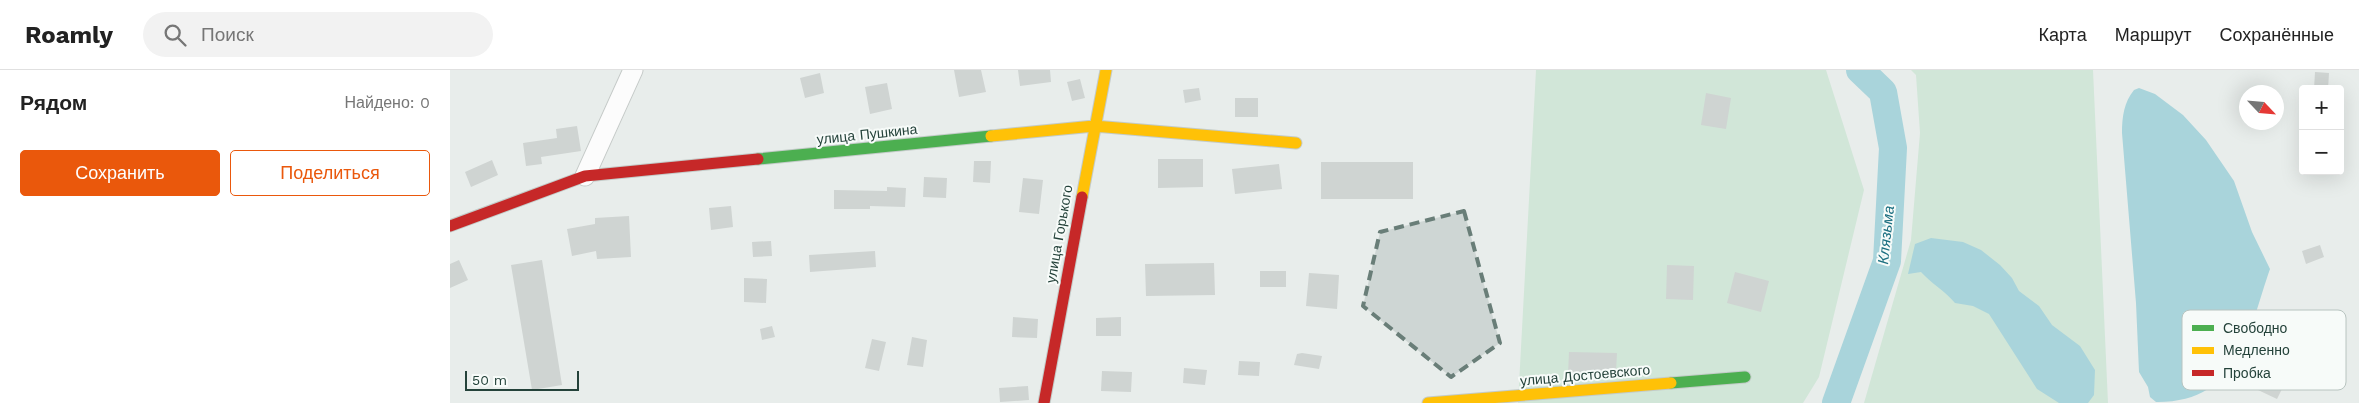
<!DOCTYPE html>
<html lang="ru">
<meta charset="utf-8">
<style>
body{margin:0;font-family:"Work Sans",sans-serif;background:#f2f2f2;color:#222}
.controls{position:absolute;right:15px;top:15px;display:grid;overflow:hidden;border-radius:5px;box-shadow:0 5px 20px #0002}
.controls button{width:45px;height:45px;display:grid;place-items:center;padding:0;border:0;border-bottom:1px solid #e0e0e0;background:#fff;color:#222;font:25px sans-serif}
.compass{position:absolute;left:1789px;top:15px;width:45px;height:45px;border-radius:50%;background:#fff;box-shadow:0 5px 20px #0002;rotate:116deg}
.scale{position:absolute;left:15px;bottom:12px;width:114px;box-sizing:border-box;padding-left:5px;border:2px solid #24423a;border-top:0;font-size:14px;line-height:18px;white-space:nowrap;color:#24423a;-webkit-text-stroke:4px #f7fbf9;paint-order:stroke}
.list{margin:0;padding:0;list-style:none}
h2{display:flex;justify-content:space-between;align-items:center;height:65px;margin:0;padding:0 20px;font-size:21px}
h2 small{font-size:16px;font-weight:400;color:#767676}
.actions{display:flex;gap:10px;padding:15px 20px}
.actions a{flex:1;padding:11px 0;border:1px solid #ea580c;border-radius:5px;text-align:center;font-size:18px;color:#ea580c}
.actions .main{background:#ea580c;color:#fff}
.icon{flex:none;width:28px;height:28px;fill:none;stroke:currentColor;stroke-width:2;stroke-linecap:round;stroke-linejoin:round}
.map{position:relative;flex:none;width:1909px;height:333px;overflow:hidden}
header{display:flex;align-items:center;gap:30px;box-sizing:border-box;height:70px;padding:0 25px;background:#fff;border-bottom:1px solid #e0e0e0}
header strong{font-size:24px}
nav{display:flex;gap:28px;margin-inline-start:auto;font-size:18px}
.search{width:350px;height:45px;background:#f2f2f2;display:flex;align-items:center;gap:12px;box-sizing:border-box;padding:0 18px;border-radius:28px;color:#767676;font-size:19px}
main{display:flex}
aside{flex:1;background:#fff}
.map>svg:first-child{display:block}
.green{fill:#d1e6d8}
.water{fill:#a9d4db}
.lines{fill:none;stroke-linecap:round;stroke-linejoin:round}
.river{stroke:#a9d4db;stroke-width:28}
.building{fill:#cfd4d2}
.street-casing{stroke:#c5cac8;stroke-width:21}
.fast-casing{stroke:#c3cbc8;stroke-width:13}
.slow-casing{stroke:#c3cbc8;stroke-width:13}
.jam-casing{stroke:#c3cbc8;stroke-width:13}
.street{stroke:#fcfcfc;stroke-width:19}
.fast{stroke:#4caf50;stroke-width:11}
.slow{stroke:#ffc107;stroke-width:11}
.jam{stroke:#c62828;stroke-width:11}
.marked{fill:#697e78;fill-opacity:0.2;stroke:#697e78;stroke-width:4;stroke-dasharray:10 6;stroke-linejoin:round}
.labels{text-anchor:middle;dominant-baseline:central;stroke-width:4;stroke-linejoin:round;paint-order:stroke}
.street-label{font-size:14px;fill:#24423a;stroke:#f7fbf9}
.water-label{font-size:15px;font-style:italic;fill:#1c6f80;stroke:#f7fbf9}
.key{fill:#f7fbf9;stroke:#b8c4c0;stroke-width:1}
.key-label{font-size:14px;fill:#24423a}
</style>
<header>
<strong>Roamly</strong>
<div class="search"><svg class="icon" aria-label="search" viewBox="0 0 24 24"><circle cx="10" cy="10" r="6"/><path d="M15 15l6 6"/></svg>Поиск</div>
<nav><a>Карта</a><a>Маршрут</a><a>Сохранённые</a></nav>
</header>
<main>
<aside>
<h2>Рядом<small>Найдено: 0</small></h2>
<ul class="list">
</ul>
<div class="actions"><a class="main">Сохранить</a><a>Поделиться</a></div>
</aside>
<div class="map">
<svg width="1909" height="333" viewBox="0 0 1909 333">
<rect width="100%" height="100%" fill="#e8edeb"/>
<path class="green" d="M1086,0H1376L1414,120L1369,307L1353,333H1068Z
M1461,0H1643L1658,333H1414L1461,170L1470,63L1466,5Z"/>
<path class="water" d="M1689,18L1705,24L1733,45L1756,70L1784,111L1802,162L1820,199C1799,258 1791,333 1706,332L1700,327L1698,317L1689,302L1686,233L1672,63C1672,47 1674,32 1684,20Z
M1481,168L1513,172L1531,180L1550,195L1562,208L1569,221L1589,236L1602,255L1630,276L1645,300L1644,325L1638,333H1609L1587,319L1539,244L1523,236L1505,233C1495,221 1482,214 1471,202L1458,204L1465,174Z"/>
<g class="lines">
<path class="river" d="M1386,333L1437,191L1443,78L1433,22L1410,0"/>
</g>
<path class="building" d="M504,0H531L536,22L509,27Z
M568,0H600L601,12L570,16Z
M1865,2L1879,3L1878,19H1864Z
M370,3L374,23L355,28L350,8Z
M630,9L635,28L622,31L617,12Z
M437,13L442,39L420,44L415,17Z
M749,18L751,30L735,33L733,20Z
M1256,23L1281,28L1276,59L1251,55Z
M785,28H808V47H785Z
M127,56L131,81L91,87L92,94L76,96L73,73L107,68L106,59Z
M708,89H753V117L708,118Z
M42,90L48,105L21,117L15,102Z
M524,91H541L540,113L523,112Z
M871,92H963V129H871Z
M829,94L832,119L785,124L782,99Z
M474,107L497,108L496,128L473,127Z
M573,108L593,110L589,144L569,142Z
M437,117L456,118L455,137L420,136V139H384V120L437,121Z
M281,136L283,157L261,160L259,138Z
M179,146L181,187L147,189L146,181L122,186L117,159L145,154V148Z
M321,171L322,186L303,187L302,172Z
M1870,175L1874,187L1856,194L1852,181Z
M425,181L426,197L360,202L359,185Z
M9,190L18,210L0,218V194Z
M92,190L112,315L82,320L61,195Z
M764,193L765,225L696,226L695,194Z
M1217,195L1244,196L1243,230L1216,229Z
M810,201H836V217H810Z
M1285,202L1319,211L1311,242L1277,233Z
M859,203L889,205L887,239L856,236Z
M294,208L317,209L316,233L294,232Z
M563,247L588,249L587,268L562,267Z
M671,247V266H646V248Z
M322,256L325,267L312,270L310,259Z
M462,267L477,270L473,297L457,295Z
M422,269L436,272L429,301L415,298Z
M1119,282L1167,283L1166,302L1118,305Z
M852,283L872,286L869,299L844,295L847,284Z
M1823,290L1842,299L1827,329L1808,320Z
M789,291L810,292L809,306L788,305Z
M734,298L757,300L755,315L733,313Z
M652,301L682,302L681,322L651,321Z
M578,316L579,330L550,332L549,318Z"/>
<g class="lines">
<g class="street-casing">
<path id="street" d="M135,106L183,0"/>
</g>
<g class="fast-casing">
<path id="fast" d="M308,89L541,66
M1221,313L1295,307"/>
</g>
<g class="slow-casing">
<path id="slow" d="M541,66L644,56L846,73
M632,127L656,0
M978,333L1221,313"/>
</g>
<g class="jam-casing">
<path id="jam" d="M0,156L135,106L308,89
M594,333L632,127"/>
</g>
<use href="#street" class="street"/>
<use href="#fast" class="fast"/>
<use href="#slow" class="slow"/>
<use href="#jam" class="jam"/>
</g>
<path class="marked" d="M1014,141L1050,273L1001,307L913,236L930,162Z"/>
<g class="labels">
<g class="street-label">
<text transform="translate(417 64) rotate(-6)">улица Пушкина</text>
<text transform="translate(609 164) rotate(-80)">улица Горького</text>
<text transform="translate(1135 305) rotate(-5)">улица Достоевского</text>
</g>
<g class="water-label">
<text transform="translate(1436 165) rotate(-84)">Клязьма</text>
</g>
</g>
<rect x="1732" y="240" width="164" height="80" rx="8" class="key"/>
<rect x="1742" y="255" width="22" height="6" fill="#4caf50"/>
<rect x="1742" y="277" width="22" height="7" fill="#ffc107"/>
<rect x="1742" y="300" width="22" height="6" fill="#c62828"/>
<g class="key-label">
<text x="1773" y="263">Свободно</text>
<text x="1773" y="285">Медленно</text>
<text x="1773" y="308">Пробка</text>
</g>
</svg>
<div class="controls">
<button>+</button>
<button>−</button>
</div>
<svg class="compass" viewBox="-18 -18 36 36"><path d="M0-13l5 13h-10z" fill="#e53935"/><path d="M0 13l5-13h-10z" fill="#767676"/></svg>
<div class="scale">50 m</div>
</div>
</main>
